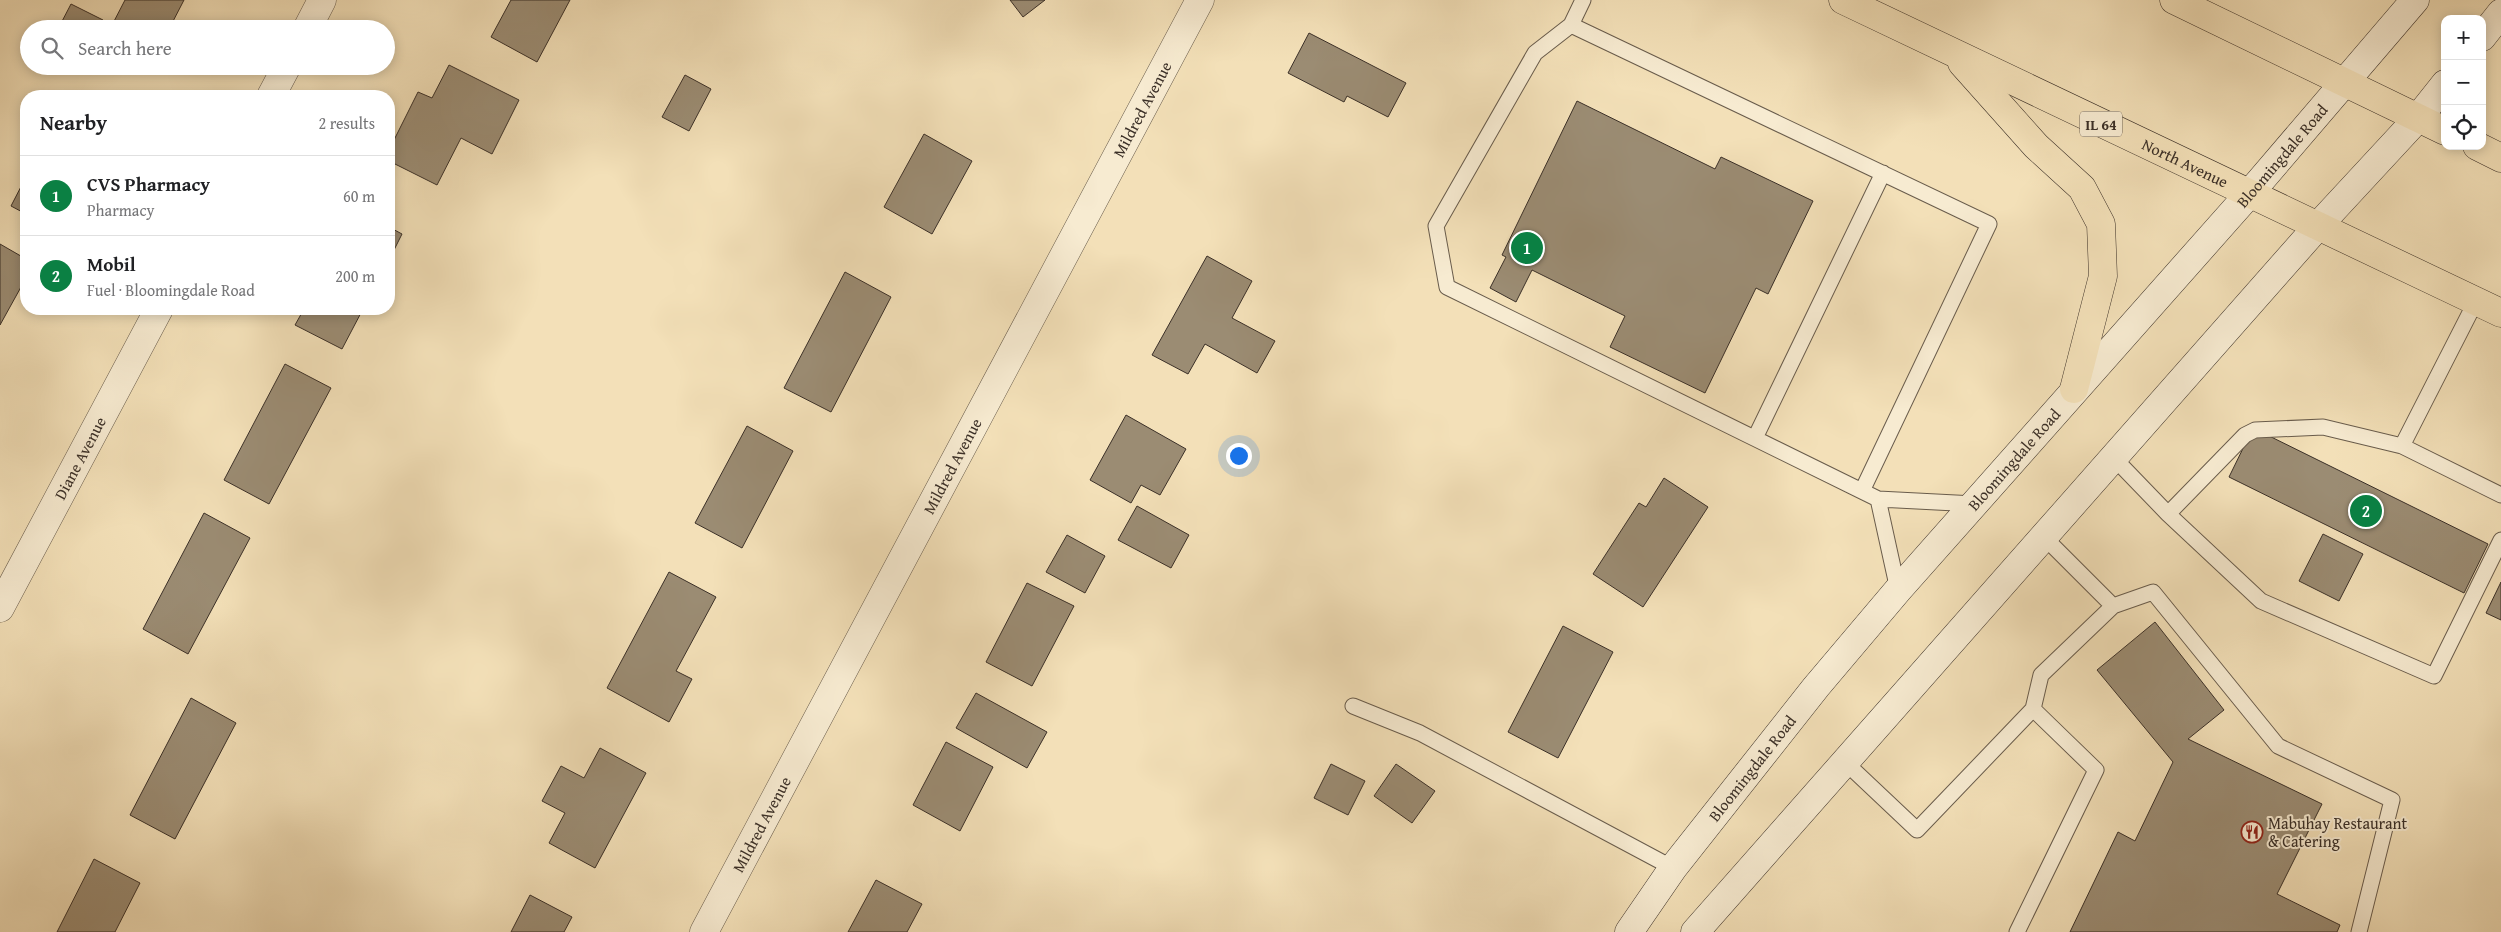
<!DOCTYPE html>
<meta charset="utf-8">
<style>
body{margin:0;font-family:"Gentium Book Plus",serif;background:#f2f2f2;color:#202124}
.controls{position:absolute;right:15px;top:15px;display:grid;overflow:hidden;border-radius:10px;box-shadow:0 2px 12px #0003}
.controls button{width:45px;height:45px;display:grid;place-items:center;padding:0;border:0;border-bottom:1px solid #e0e0e0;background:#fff;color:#202124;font:25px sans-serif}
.you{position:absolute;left:1238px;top:455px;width:18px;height:18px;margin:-12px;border:4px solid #fff;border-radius:50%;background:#1a73e8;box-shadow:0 0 0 8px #1a73e833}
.badge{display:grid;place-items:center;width:32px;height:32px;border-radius:50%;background:#0b8043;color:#fff;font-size:16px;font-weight:700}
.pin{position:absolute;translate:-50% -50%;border:2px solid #fff;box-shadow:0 1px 5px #0006}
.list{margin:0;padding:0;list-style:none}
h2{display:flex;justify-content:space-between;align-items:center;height:65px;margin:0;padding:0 20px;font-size:21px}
h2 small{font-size:16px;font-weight:400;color:#757577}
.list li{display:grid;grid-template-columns:32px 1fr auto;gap:15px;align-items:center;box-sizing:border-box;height:80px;padding:0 20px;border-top:1px solid #e0e0e0}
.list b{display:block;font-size:19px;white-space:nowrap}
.list p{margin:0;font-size:16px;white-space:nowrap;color:#757577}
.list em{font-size:16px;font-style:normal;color:#757577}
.icon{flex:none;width:28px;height:28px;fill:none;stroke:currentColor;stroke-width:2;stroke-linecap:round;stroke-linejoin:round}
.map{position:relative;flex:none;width:2501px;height:932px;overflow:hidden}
.search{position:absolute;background:#fff;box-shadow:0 2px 12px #0003;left:20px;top:20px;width:375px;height:55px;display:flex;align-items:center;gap:12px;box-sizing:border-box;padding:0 18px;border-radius:28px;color:#757577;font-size:19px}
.panel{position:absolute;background:#fff;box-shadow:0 2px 12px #0003;left:20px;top:90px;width:375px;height:225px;border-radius:20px}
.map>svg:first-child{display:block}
.building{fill:#9b8c73;stroke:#3b3028}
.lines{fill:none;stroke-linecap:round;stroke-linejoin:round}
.lane-casing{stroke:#695c4c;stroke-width:17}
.street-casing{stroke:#695c4c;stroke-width:29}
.secondary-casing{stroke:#3b3028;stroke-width:29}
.primary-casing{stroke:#3b3028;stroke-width:29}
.lane{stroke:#f7ebd1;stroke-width:15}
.street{stroke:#f7ebd1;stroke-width:28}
.secondary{stroke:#f7ebd1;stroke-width:28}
.primary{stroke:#f3e0b8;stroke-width:28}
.labels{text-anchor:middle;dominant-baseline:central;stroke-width:4;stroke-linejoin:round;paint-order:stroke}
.shield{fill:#f7ebd1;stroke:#73685b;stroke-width:1}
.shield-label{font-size:15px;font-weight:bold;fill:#3b3028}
.street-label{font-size:16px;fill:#3b3028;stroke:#f7ebd1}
.poi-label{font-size:16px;fill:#3b3028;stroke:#f7ebd1;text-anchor:start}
</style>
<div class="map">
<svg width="2501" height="932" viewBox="0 0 2501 932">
<rect width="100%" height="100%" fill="#f3e0b8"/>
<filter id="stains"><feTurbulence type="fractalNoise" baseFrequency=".004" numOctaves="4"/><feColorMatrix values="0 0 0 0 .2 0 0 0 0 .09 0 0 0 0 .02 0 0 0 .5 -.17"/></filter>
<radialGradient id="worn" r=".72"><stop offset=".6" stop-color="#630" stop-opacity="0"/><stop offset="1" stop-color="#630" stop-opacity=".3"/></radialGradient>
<path class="building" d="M125,0H184L169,29H110Z
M511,0H570L537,62L491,37Z
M1010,0H1045L1023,17Z
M71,4L103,20L98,29H58Z
M1309,33L1406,83L1388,117L1347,96L1344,102L1288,73Z
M449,65L519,100L492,154L461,138L437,185L389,161V150L418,92L432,98Z
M685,75L711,89L689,131L662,117Z
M1577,101L1715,169L1721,157L1813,201L1768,294L1756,288L1705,393L1610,347L1625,316L1532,270L1516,302L1490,288L1506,257L1502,255Z
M924,134L972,161L932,234L884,207Z
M26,177V214L11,206Z
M389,227L402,234L389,260Z
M0,244L26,259V278L0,325Z
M1207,256L1252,281L1232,318L1275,341L1257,373L1205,344L1188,374L1152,355Z
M845,272L891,297L831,412L784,388Z
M304,309H363L342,349L295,325Z
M285,364L331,388L269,504L224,480Z
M1126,415L1186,449L1160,495L1141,485L1131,503L1090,480Z
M747,426L793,451L742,548L695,523Z
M2253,428L2488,544L2464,593L2229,477Z
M1664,478L1708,507L1643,607L1593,574L1639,503L1646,507Z
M1137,506L1189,535L1171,568L1118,540Z
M204,513L250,538L188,654L143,629Z
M2323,534L2363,554L2339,601L2299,581Z
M1067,535L1105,556L1085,593L1046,572Z
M669,572L716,597L676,671L692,679L669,722L607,688Z
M2501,582V620L2486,613Z
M1027,583L1074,606L1032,686L986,662Z
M2155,622L2224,710L2188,739L2322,804L2277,894L2340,925L2337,932H2070L2118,832L2135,841L2173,762L2097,670Z
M1563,626L1613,652L1558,758L1508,732Z
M976,693L1047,732L1027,768L956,728Z
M191,698L236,723L175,839L130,815Z
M946,742L993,767L960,831L913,805Z
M600,748L646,773L595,868L549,843L565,813L542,801L561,766L584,778Z
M1331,764L1365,781L1348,815L1314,798Z
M1396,764L1435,791L1412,823L1374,796Z
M94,859L140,883L115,932H57Z
M876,880L922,904L907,932H848Z
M530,895L572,917L564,932H511Z"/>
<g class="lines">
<g class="lane-casing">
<path id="lane" d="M1583,0L1571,25L1535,53L1436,226L1447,287L1878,499L1975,504
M1571,25L1989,224L1862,491
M2476,301L2402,446L2501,495
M1755,438L1883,173
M2113,457L2168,514L2261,601L2434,676L2501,540
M1878,499L1898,590
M2168,514L2245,435L2255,430L2323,427L2402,446
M2113,606L2153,592L2278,746L2392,800L2359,932
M1353,706L1420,733L1673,868
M2033,709L2041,675L2113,606L2043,536
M1845,762L1917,830L2033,709L2096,770L2017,932"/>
</g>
<g class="street-casing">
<g id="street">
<path d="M307,29L322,0"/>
<path d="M271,96L287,66"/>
<path id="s1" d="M0,608L159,309"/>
<path id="s2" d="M704,932L1200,0"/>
</g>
</g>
<g class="secondary-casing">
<g id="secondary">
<path d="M2482,37L2501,13"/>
<path id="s3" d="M1629,932L1673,868L1816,687L1898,590L2249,194L2415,0"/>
<path d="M1695,932L2317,227L2418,118L2445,84"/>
</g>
</g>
<g class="primary-casing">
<g id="primary">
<path id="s4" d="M1843,0L2501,313"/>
<path d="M2174,0L2445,131"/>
<path d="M1962,63L2036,146L2082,188L2101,224L2103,276L2074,389"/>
<path d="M2477,146L2501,158"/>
</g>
</g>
<use href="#lane" class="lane"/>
<use href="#street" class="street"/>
<use href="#secondary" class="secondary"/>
<use href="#primary" class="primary"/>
</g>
<defs>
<g id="restaurant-ring" transform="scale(1.125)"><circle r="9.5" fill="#f7ebd1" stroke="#8f2418" stroke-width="1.5"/><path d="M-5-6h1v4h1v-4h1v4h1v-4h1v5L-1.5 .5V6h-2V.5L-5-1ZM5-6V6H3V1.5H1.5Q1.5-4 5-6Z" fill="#8f2418"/></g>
</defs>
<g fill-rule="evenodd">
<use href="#restaurant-ring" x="2252" y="832"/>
</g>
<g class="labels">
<rect class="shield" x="2080" y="111.5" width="42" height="25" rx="4"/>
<g class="shield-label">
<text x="2101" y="124">IL 64</text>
</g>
<g class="street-label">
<text stroke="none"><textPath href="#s2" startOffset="932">Mildred Avenue</textPath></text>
<text stroke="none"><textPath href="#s3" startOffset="1015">Bloomingdale Road</textPath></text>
<text stroke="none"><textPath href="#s4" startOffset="379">North Avenue</textPath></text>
<text stroke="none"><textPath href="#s1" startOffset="170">Diane Avenue</textPath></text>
<text stroke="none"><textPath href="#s3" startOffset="610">Bloomingdale Road</textPath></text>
<text stroke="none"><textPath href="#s2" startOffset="528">Mildred Avenue</textPath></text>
<text stroke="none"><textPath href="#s3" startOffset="205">Bloomingdale Road</textPath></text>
<text stroke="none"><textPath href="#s2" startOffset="122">Mildred Avenue</textPath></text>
</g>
<g class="poi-label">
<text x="2268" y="823">Mabuhay Restaurant<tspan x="2268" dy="18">&amp; Catering</tspan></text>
</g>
</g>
<rect width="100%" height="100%" filter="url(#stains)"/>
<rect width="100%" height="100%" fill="url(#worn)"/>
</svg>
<div class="controls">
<button>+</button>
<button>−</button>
<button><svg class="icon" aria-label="locate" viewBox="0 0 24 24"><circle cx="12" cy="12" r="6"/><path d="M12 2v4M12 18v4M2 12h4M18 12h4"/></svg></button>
</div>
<div class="you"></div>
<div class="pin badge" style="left:1527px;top:248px">1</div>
<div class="pin badge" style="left:2366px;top:511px">2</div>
<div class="search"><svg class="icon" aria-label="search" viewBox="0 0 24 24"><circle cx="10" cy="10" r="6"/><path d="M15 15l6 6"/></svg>Search here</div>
<section class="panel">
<h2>Nearby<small>2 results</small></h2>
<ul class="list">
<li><span class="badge">1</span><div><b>CVS Pharmacy</b><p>Pharmacy</p></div><em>60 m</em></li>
<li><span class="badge">2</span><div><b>Mobil</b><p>Fuel · Bloomingdale Road</p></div><em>200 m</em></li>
</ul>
</section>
</div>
